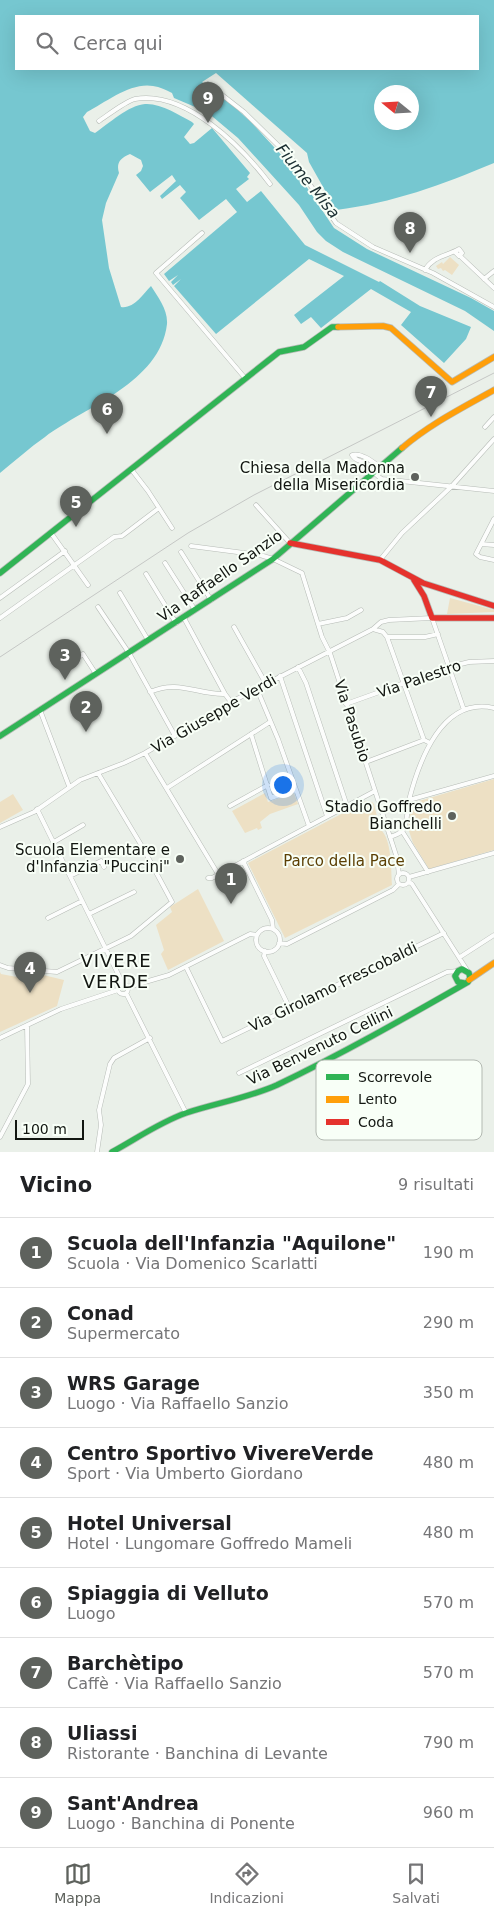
<!DOCTYPE html>
<html lang="it">
<meta charset="utf-8">
<style>
body{margin:0;font-family:"DejaVu Sans",sans-serif;background:#f6f6f6;color:#202124}
.compass{position:absolute;left:374px;top:85px;width:45px;height:45px;border-radius:50%;background:#fff;box-shadow:0 5px 20px #0002;rotate:288deg}
.scale{position:absolute;left:15px;bottom:12px;width:69px;box-sizing:border-box;padding-left:5px;border:2px solid #121611;border-top:0;font-size:14px;line-height:18px;white-space:nowrap;color:#121611;-webkit-text-stroke:4px #f8fff7;paint-order:stroke}
.you{position:absolute;left:282px;top:784px;width:18px;height:18px;margin:-12px;border:4px solid #fff;border-radius:50%;background:#1a73e8;box-shadow:0 0 0 8px #1a73e833}
.badge{display:grid;place-items:center;width:32px;height:32px;border-radius:50%;background:#5e625d;color:#fff;font-size:16px;font-weight:700}
.pin{position:absolute;translate:-50% -41px;filter:drop-shadow(0 1px 2px #0008)}
.pin::after{content:'';position:absolute;top:26px;width:18px;height:15px;background:inherit;clip-path:polygon(0 0,100% 0,50% 100%)}
.list{margin:0;padding:0;list-style:none}
h2{display:flex;justify-content:space-between;align-items:center;height:65px;margin:0;padding:0 20px;font-size:21px}
h2 small{font-size:16px;font-weight:400;color:#757577}
.list li{display:grid;grid-template-columns:32px 1fr auto;gap:15px;align-items:center;box-sizing:border-box;height:70px;padding:0 20px;border-top:1px solid #e0e0e0}
.list b{display:block;font-size:19px;white-space:nowrap}
.list p{margin:0;font-size:16px;white-space:nowrap;color:#757577}
.list em{font-size:16px;font-style:normal;color:#757577}
.icon{flex:none;width:28px;height:28px;fill:none;stroke:currentColor;stroke-width:2;stroke-linecap:round;stroke-linejoin:round}
.map{position:relative;flex:none;width:494px;height:1152px;overflow:hidden}
.search{position:absolute;background:#fff;box-shadow:0 5px 20px #0002;left:15px;right:15px;top:15px;height:55px;display:flex;align-items:center;gap:12px;box-sizing:border-box;padding:0 18px;border-radius:0px;color:#757577;font-size:19px}
.sheet{height:695px;background:#fff}
nav{display:flex;justify-content:space-around;align-items:center;box-sizing:border-box;height:70px;border-top:1px solid #e0e0e0;background:#fff;font-size:14px;color:#757577}
nav a{display:grid;justify-items:center;gap:2px}
nav .on{color:#5e625d}
.map>svg:first-child{display:block}
.green{fill:#ede0c4}
.water{fill:#76c7d0;fill-rule:evenodd}
.lines{fill:none;stroke-linecap:round;stroke-linejoin:round}
.street-casing{stroke:#b6bbb6;stroke-width:5}
.fast-casing{stroke:#b6bbb6;stroke-width:7}
.slow-casing{stroke:#b6bbb6;stroke-width:7}
.jam-casing{stroke:#b6bbb6;stroke-width:7}
.street{stroke:#fcfdfc;stroke-width:4}
.fast{stroke:#30b455;stroke-width:5.5}
.slow{stroke:#ff9f0a;stroke-width:5.5}
.jam{stroke:#e5322d;stroke-width:5.5}
.rail{stroke:#c5c7c5;stroke-width:1}
.poi-dot{fill:#5e625d;stroke:#f8fff7;stroke-width:2}
.labels{text-anchor:middle;dominant-baseline:central;stroke-width:4;stroke-linejoin:round;paint-order:stroke}
.poi-label{font-size:15px;fill:#121611;stroke:#f8fff7;text-anchor:end}
.street-label{font-size:15px;fill:#121611;stroke:#f8fff7}
.park-label{font-size:15px;fill:#5c3f04;stroke:#f8fff7}
.water-label{font-size:16px;font-style:italic;fill:#1b2f32;stroke:#f8fff7}
.quarter-label{font-size:18px;letter-spacing:1px;fill:#121611;stroke:#f8fff7}
.key{fill:#f8fff7;stroke:#b3b9b2;stroke-width:1}
.key-label{font-size:14px;fill:#121611}
</style>
<div class="map">
<svg width="494" height="1152" viewBox="0 0 494 1152">
<rect width="100%" height="100%" fill="#eaf0e9"/>
<path class="green" d="M450,257L459,265L452,275L445,270L443,271L441,268L438,269L436,266L442,262L443,264Z
M450,598L494,610V612L447,614Z
M494,779V850L429,869L413,843L408,828L412,803Z
M265,793L268,802L294,793L298,804L270,814L260,822L262,828L258,830L257,828L245,833L232,811Z
M13,794L23,810L0,823V802Z
M366,801L372,802L374,804L380,829C392,838 391,870 392,885L285,938L248,863Z
M198,889L224,941L168,970L161,954L164,950L156,925L172,912L170,907Z
M0,972L1,974L17,977L35,973L64,980L57,1006L0,1032Z"/>
<path class="water" d="M0,0H494V163C441,185 393,203 336,210L309,162L307,153L216,73L202,82L228,101L251,122L296,171L334,228L367,249L471,298L494,311V331L465,311L343,252L326,241L317,232L299,205L238,138L207,112L174,98L172,93C166,90 160,87 153,86C131,82 106,102 87,112L83,117L90,131L95,133C108,124 129,105 145,104C161,103 179,115 192,122L194,124L184,137L190,144L194,143L212,128L250,173L247,177L249,179L236,189L247,202L261,191L305,245L379,282L380,281L420,306L471,327L466,339L444,363L401,325L411,312L371,289L321,328L311,317L301,324L294,315L344,276L309,259L216,334L174,286L181,279L173,285L171,282L178,275L169,281L164,274L237,212L226,199L199,220L180,198L186,192L180,185L162,199L160,196L176,181L172,175L150,192L136,175L141,171L143,166L141,160L130,154C120,158 116,163 119,173L106,203L102,220L109,268L121,307C134,309 143,294 151,286C158,297 168,310 167,324C160,383 86,406 45,437C29,448 15,461 0,473ZM16,16H478V69H16ZM382,92H412V122H382Z"/>
<g class="lines">
<g class="street-casing">
<path id="street" d="M208,84L244,112L294,161L336,223L373,247L433,273L494,307
M99,121C108,115 126,101 135,99C186,90 242,147 270,184
M202,233L156,273L245,378
M460,256L494,288
M425,270C433,256 447,256 459,249L462,253L459,256L455,252
M484,279L494,271
M485,427L494,417
M380,467C372,461 360,452 352,455C355,461 360,460 366,464C372,469 375,475 382,479L494,491
M131,469L148,491L172,528
M256,505L290,543
M494,519L476,554L480,557L494,560
M51,533L88,585
M481,544L494,545
M191,546L260,555L273,559L302,573L322,637L330,653L397,858L399,875
M181,552L211,600
M380,560L402,533L451,487L494,439
M165,563L195,610
M146,574L176,623
M120,593L148,640
M0,598L65,551
M98,607L129,653L175,736
M0,618L114,537L122,536L159,508
M184,618L225,694L231,702
M318,624L347,618L361,610
M234,627L266,684
M373,629L383,632L387,637L424,740L430,743
M387,637H425L438,634
M68,646L76,659L83,654L96,674
M298,667L306,683L347,806
M280,676L327,816
M257,689L278,739L309,826
M150,692C179,679 197,695 225,694
M346,704L449,667L469,662L494,661
M40,710L69,786
M251,734L271,798L295,790
M145,753L218,874
M366,762L424,740
M167,788L270,722
M409,800L494,776
M230,806L268,785
M37,809L123,984
M0,827L34,812L80,780L124,763L145,753L231,702L373,629L381,622L389,620L432,618L464,710
M402,831L428,872
M390,837C395,835 400,834 403,830C408,822 407,809 409,800C419,761 442,696 494,708
M54,842L83,825
M243,861L272,920L273,929
M397 879a6 6 0 1 1 12 0a6 6 0 1 1-12 0Z
M70,876L101,861L104,867
M409,877L494,853
M208,878H212L375,791
M409,882L412,884L467,970
M89,914L134,892
M48,918L82,901
M256 940a12 12 0 1 1 24 0a12 12 0 1 1-24 0Z
M279,943L287,944L393,890L399,884
M265,951L264,956L289,1007
M460,957L494,935
M0,965L8,968L57,972L131,936L172,902L143,848L98,773
M186,967L222,1041L444,933
M118 989a5 5 0 1 1 10 0a5 5 0 1 1-10 0Z
M128,987L169,975L250,934L257,935
M126,993L186,1113
M0,1038L61,1009L118,990
M239,1073L447,972L458,971
M0,1137L28,1084L27,1025
M97,1152L101,1125L99,1110L110,1064L114,1058L150,1038"/>
</g>
<g class="fast-casing">
<path id="fast" d="M0,573L279,352L304,347L332,327H338
M0,736L273,559L402,448
M112,1152C136,1139 160,1122 186,1113C216,1103 248,1098 277,1085C342,1054 405,1018 468,982L470,978L469,973L462,969L458,971L455,976L458,982L464,983"/>
</g>
<g class="slow-casing">
<path id="slow" d="M338,327L383,326L391,328L452,382L494,357
M402,448C430,424 462,408 494,390
M469,980L494,963"/>
</g>
<g class="jam-casing">
<path id="jam" d="M290,543L380,560L423,583L494,606
M414,580L424,596L432,618H494"/>
</g>
<use href="#street" class="street"/>
<use href="#fast" class="fast"/>
<use href="#slow" class="slow"/>
<use href="#jam" class="jam"/>
<path class="rail" d="M0,657L188,533L254,495L494,373"/>
</g>
<g class="poi-dot">
<circle cx="415" cy="477" r="5"/>
<circle cx="452" cy="816" r="5"/>
<circle cx="180" cy="859" r="5"/>
</g>
<g class="labels">
<g class="poi-label">
<text x="405" y="468">Chiesa della Madonna<tspan x="405" dy="17">della Misericordia</tspan></text>
<text x="442" y="807">Stadio Goffredo<tspan x="442" dy="17">Bianchelli</tspan></text>
<text x="170" y="850">Scuola Elementare e<tspan x="170" dy="17">d'Infanzia "Puccini"</tspan></text>
</g>
<g class="street-label">
<text transform="translate(220 576) rotate(-35)">Via Raffaello Sanzio</text>
<text transform="translate(419 679) rotate(-19)">Via Palestro</text>
<text transform="translate(214 714) rotate(-30)">Via Giuseppe Verdi</text>
<text transform="translate(352 721) rotate(72)">Via Pasubio</text>
<text transform="translate(333 987) rotate(-26)">Via Girolamo Frescobaldi</text>
<text transform="translate(320 1046) rotate(-26)">Via Benvenuto Cellini</text>
</g>
<g class="park-label">
<text x="344" y="861">Parco della Pace</text>
</g>
<g class="water-label">
<text transform="translate(308 181) rotate(51)">Fiume Misa</text>
</g>
<g class="quarter-label">
<text x="116" y="960">VIVERE<tspan x="116" dy="21">VERDE</tspan></text>
</g>
</g>
<rect x="316" y="1060" width="166" height="80" rx="8" class="key"/>
<rect x="326" y="1074" width="23" height="6" fill="#30b455"/>
<rect x="326" y="1096" width="23" height="7" fill="#ff9f0a"/>
<rect x="326" y="1119" width="23" height="6" fill="#e5322d"/>
<g class="key-label">
<text x="358" y="1082">Scorrevole</text>
<text x="358" y="1104">Lento</text>
<text x="358" y="1127">Coda</text>
</g>
</svg>
<svg class="compass" viewBox="-18 -18 36 36"><path d="M0-13l5 13h-10z" fill="#e53935"/><path d="M0 13l5-13h-10z" fill="#757577"/></svg>
<div class="scale">100 m</div>
<div class="you"></div>
<div class="pin badge" style="left:231px;top:904px">1</div>
<div class="pin badge" style="left:86px;top:732px">2</div>
<div class="pin badge" style="left:65px;top:680px">3</div>
<div class="pin badge" style="left:30px;top:993px">4</div>
<div class="pin badge" style="left:76px;top:527px">5</div>
<div class="pin badge" style="left:107px;top:434px">6</div>
<div class="pin badge" style="left:431px;top:417px">7</div>
<div class="pin badge" style="left:410px;top:253px">8</div>
<div class="pin badge" style="left:208px;top:123px">9</div>
<div class="search"><svg class="icon" aria-label="search" viewBox="0 0 24 24"><circle cx="10" cy="10" r="6"/><path d="M15 15l6 6"/></svg>Cerca qui</div>
</div>
<section class="sheet">
<h2>Vicino<small>9 risultati</small></h2>
<ul class="list">
<li><span class="badge">1</span><div><b>Scuola dell'Infanzia &quot;Aquilone&quot;</b><p>Scuola · Via Domenico Scarlatti</p></div><em>190 m</em></li>
<li><span class="badge">2</span><div><b>Conad</b><p>Supermercato</p></div><em>290 m</em></li>
<li><span class="badge">3</span><div><b>WRS Garage</b><p>Luogo · Via Raffaello Sanzio</p></div><em>350 m</em></li>
<li><span class="badge">4</span><div><b>Centro Sportivo VivereVerde</b><p>Sport · Via Umberto Giordano</p></div><em>480 m</em></li>
<li><span class="badge">5</span><div><b>Hotel Universal</b><p>Hotel · Lungomare Goffredo Mameli</p></div><em>480 m</em></li>
<li><span class="badge">6</span><div><b>Spiaggia di Velluto</b><p>Luogo</p></div><em>570 m</em></li>
<li><span class="badge">7</span><div><b>Barchètipo</b><p>Caffè · Via Raffaello Sanzio</p></div><em>570 m</em></li>
<li><span class="badge">8</span><div><b>Uliassi</b><p>Ristorante · Banchina di Levante</p></div><em>790 m</em></li>
<li><span class="badge">9</span><div><b>Sant'Andrea</b><p>Luogo · Banchina di Ponente</p></div><em>960 m</em></li>
</ul>
</section>
<nav>
<a class="on"><svg class="icon" aria-label="map" viewBox="0 0 24 24"><path d="M3 6l6-2 6 2 6-2v14l-6 2-6-2-6 2zM9 4v14M15 6v14"/></svg>Mappa</a>
<a><svg class="icon" aria-label="directions" viewBox="0 0 24 24"><path d="M12 3l9 9-9 9-9-9zM9 14v-3h6M13 9l2 2-2 2"/></svg>Indicazioni</a>
<a><svg class="icon" aria-label="saved" viewBox="0 0 24 24"><path d="M7 4h10v16l-5-4-5 4z"/></svg>Salvati</a>
</nav>
